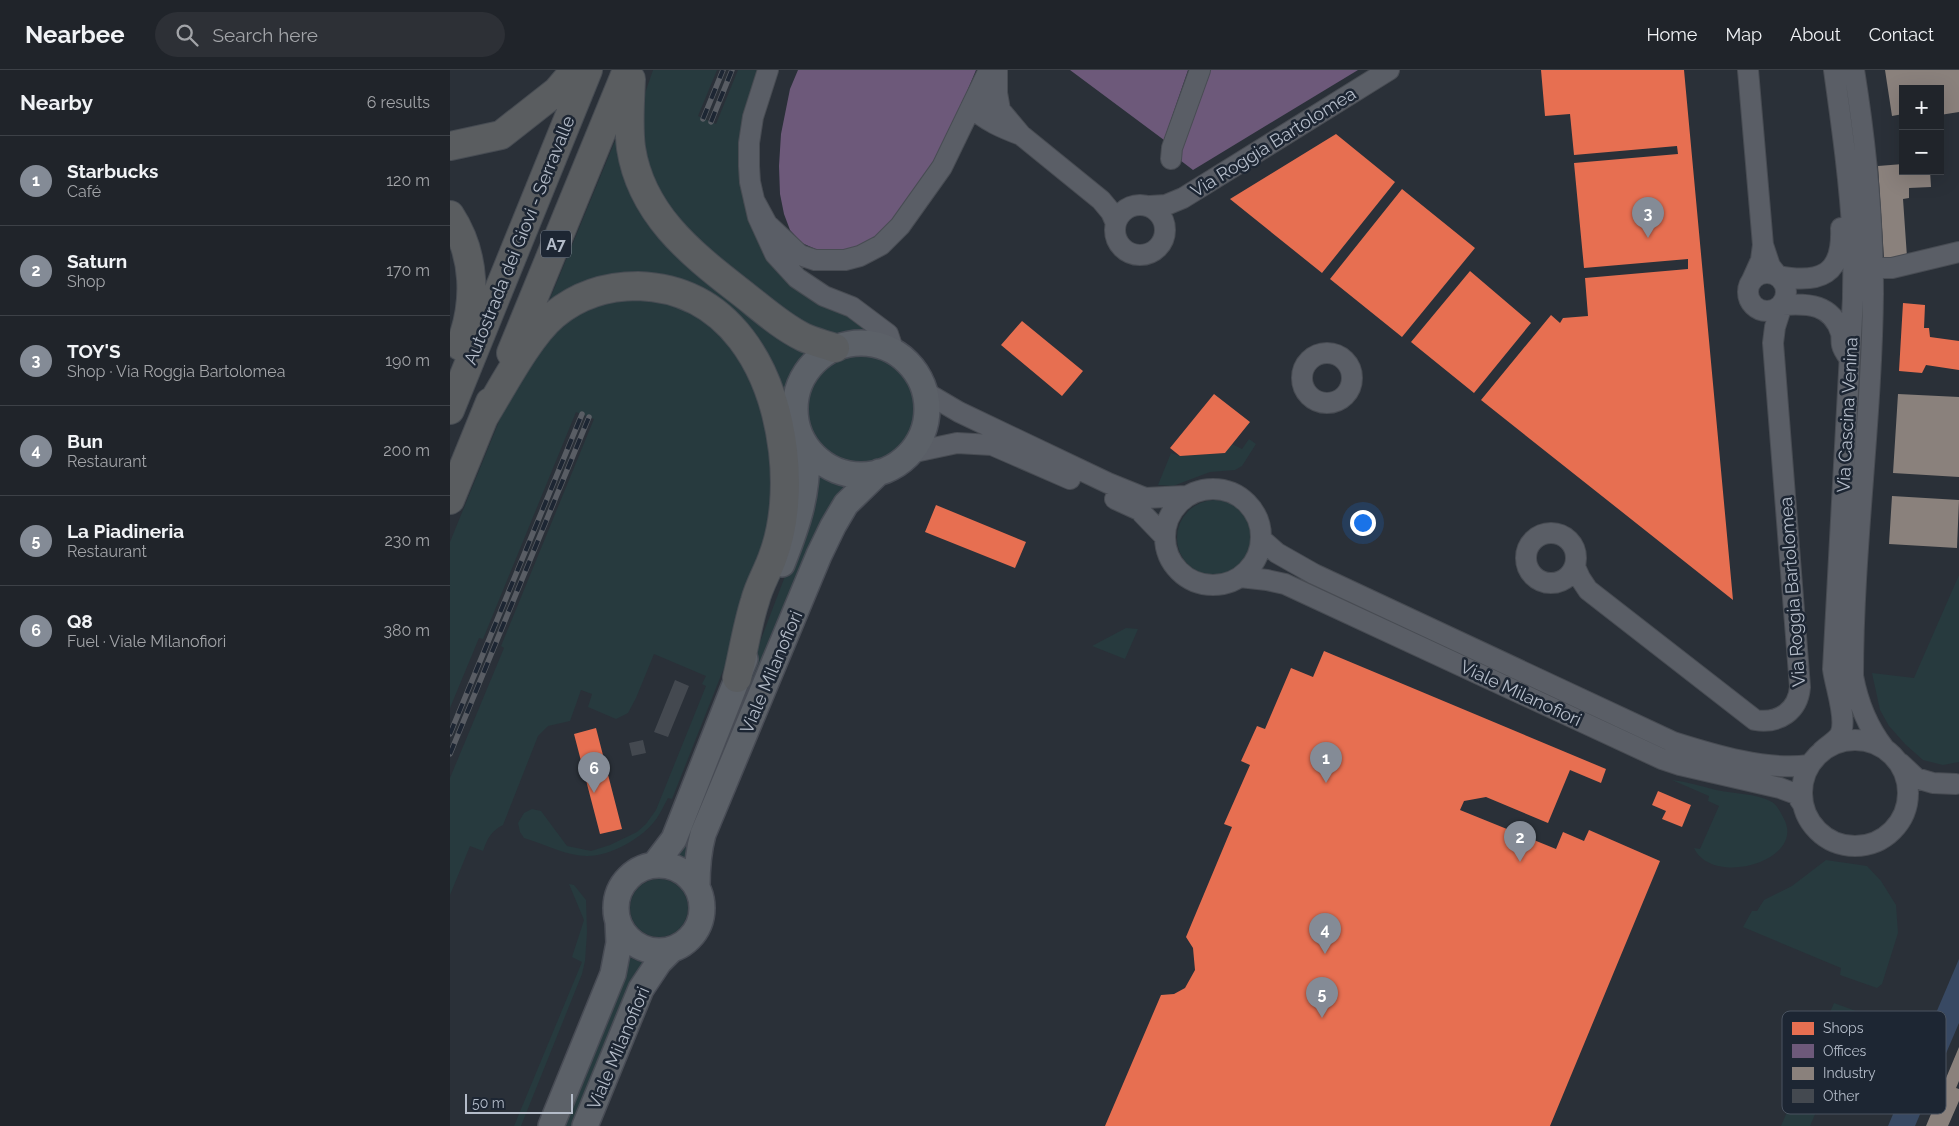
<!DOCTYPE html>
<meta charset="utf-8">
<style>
body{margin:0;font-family:Raleway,sans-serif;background:#2d3036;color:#f1f3f6}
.controls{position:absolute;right:15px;top:15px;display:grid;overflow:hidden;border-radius:0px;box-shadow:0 5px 20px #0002}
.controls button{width:45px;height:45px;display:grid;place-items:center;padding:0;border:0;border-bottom:1px solid #3d4147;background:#20242a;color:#f1f3f6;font:25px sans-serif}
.scale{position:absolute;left:15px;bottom:12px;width:108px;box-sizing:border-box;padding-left:5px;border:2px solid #b4bcc9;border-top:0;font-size:14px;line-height:18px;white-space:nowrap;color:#b4bcc9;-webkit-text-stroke:4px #1d2633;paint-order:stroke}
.you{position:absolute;left:912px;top:452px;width:18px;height:18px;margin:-12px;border:4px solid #fff;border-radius:50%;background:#1a73e8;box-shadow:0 0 0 8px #1a73e833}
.badge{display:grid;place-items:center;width:32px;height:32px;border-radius:50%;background:#848b96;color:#fff;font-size:16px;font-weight:700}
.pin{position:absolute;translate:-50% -41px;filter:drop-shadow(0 1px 2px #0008)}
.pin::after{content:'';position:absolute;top:26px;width:18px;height:15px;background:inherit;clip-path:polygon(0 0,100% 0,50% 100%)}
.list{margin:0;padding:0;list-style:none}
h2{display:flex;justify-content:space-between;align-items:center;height:65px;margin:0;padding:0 20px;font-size:21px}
h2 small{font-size:16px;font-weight:400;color:#a2a4a8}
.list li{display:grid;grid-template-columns:32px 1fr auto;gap:15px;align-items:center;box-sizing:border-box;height:90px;padding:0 20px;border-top:1px solid #3d4147}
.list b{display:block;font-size:19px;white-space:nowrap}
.list p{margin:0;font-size:16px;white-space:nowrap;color:#a2a4a8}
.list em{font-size:16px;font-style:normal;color:#a2a4a8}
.icon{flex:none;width:28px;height:28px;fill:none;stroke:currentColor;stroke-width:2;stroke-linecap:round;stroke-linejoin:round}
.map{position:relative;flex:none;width:1509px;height:1056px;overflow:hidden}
header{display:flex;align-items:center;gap:30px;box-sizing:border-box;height:70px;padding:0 25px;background:#20242a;border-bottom:1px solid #3d4147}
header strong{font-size:24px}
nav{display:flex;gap:28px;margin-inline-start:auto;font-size:18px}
.search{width:350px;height:45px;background:#2d3036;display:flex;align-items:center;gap:12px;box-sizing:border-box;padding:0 18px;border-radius:28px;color:#a2a4a8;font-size:19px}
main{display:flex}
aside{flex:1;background:#20242a}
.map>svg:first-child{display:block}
.green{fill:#273a3e}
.water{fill:#384963}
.shops{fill:#e76f51}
.offices{fill:#6d597a}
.industry{fill:#8a817c}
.building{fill:#444950}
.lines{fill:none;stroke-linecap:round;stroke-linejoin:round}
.minor-casing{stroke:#484c53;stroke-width:22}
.major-casing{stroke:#484c55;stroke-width:28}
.highway-casing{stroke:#474c53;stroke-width:30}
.minor{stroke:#5a5e66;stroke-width:20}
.major{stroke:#5c6168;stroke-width:25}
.highway{stroke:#5a5d60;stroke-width:28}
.rail-casing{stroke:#595d64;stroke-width:5.5}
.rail{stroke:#1d2633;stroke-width:4;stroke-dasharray:11;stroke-linecap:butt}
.labels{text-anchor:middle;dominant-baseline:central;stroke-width:5;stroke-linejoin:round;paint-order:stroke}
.shield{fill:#1d2633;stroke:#878f9c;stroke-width:1}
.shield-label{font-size:16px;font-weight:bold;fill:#b4bcc9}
.street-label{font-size:18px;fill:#b4bcc9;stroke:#1d2633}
.key{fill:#1d2633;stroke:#4a5360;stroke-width:1}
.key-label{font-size:14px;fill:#b4bcc9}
</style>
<header>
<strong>Nearbee</strong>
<div class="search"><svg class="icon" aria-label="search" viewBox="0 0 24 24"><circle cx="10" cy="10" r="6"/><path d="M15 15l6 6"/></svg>Search here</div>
<nav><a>Home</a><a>Map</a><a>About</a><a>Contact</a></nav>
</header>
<main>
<aside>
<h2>Nearby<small>6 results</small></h2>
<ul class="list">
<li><span class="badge">1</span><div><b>Starbucks</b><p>Café</p></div><em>120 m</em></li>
<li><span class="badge">2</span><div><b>Saturn</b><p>Shop</p></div><em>170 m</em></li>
<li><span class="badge">3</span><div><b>TOY'S</b><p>Shop · Via Roggia Bartolomea</p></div><em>190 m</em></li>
<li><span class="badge">4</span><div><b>Bun</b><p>Restaurant</p></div><em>200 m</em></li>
<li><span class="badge">5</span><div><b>La Piadineria</b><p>Restaurant</p></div><em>230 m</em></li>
<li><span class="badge">6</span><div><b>Q8</b><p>Fuel · Viale Milanofiori</p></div><em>380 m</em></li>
</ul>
</aside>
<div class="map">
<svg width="1509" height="1056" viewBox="0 0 1509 1056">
<rect width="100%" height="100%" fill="#2a3038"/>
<path class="green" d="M203,0H267L248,46L266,54L288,0H309L297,135L374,230L433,269L403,265L384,269L345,253L227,160L190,84L191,35Z
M165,71H169L190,126L364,278C346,293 339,315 336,337L330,326L242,221L97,236Z
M184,222L258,246L311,319L327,391L318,487L222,729L218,728C214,735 211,742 207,748C193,768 161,786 137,786C117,786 94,774 74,768L70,762L68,753L74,743L82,739L91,741L117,776L141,781L160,775L187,762L196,754L206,740L256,616L252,614L256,606L204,584L186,628L178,643L166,649L138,637L142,624L131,620L120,651L98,656L88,666L53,755C41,761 37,769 33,781L20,776L0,825V708L54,578L51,576L144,349L126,342L33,569L29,568L0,638V472L65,312L116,243Z
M355 339a55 55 0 1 1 110 0a55 55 0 1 1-110 0Z
M799,369L806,374L792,396L785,400L760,402L723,416L708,415L721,383L730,386L775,383L782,374L792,379Z
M363,394L383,408L405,413L239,774L235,794L224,788L234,772L351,464Z
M727 468a38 38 0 1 1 76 0a38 38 0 1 1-76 0Z
M1509,505V692L1493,695L1473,690L1455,674L1439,656L1430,640L1422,603L1464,608Z
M676,558L688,559L675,589L642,576Z
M1222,710C1237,712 1251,716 1266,720C1284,724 1306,723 1322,732C1328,736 1332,745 1335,751C1353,792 1262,817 1244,778L1250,779L1269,736L1258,731L1259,726Z
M1376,790L1417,796L1431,811L1446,835L1448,863L1432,914L1427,918L1390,905L1391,898L1293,857L1302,841H1307L1314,830L1342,816Z
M180 838a29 29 0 1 1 58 0a29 29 0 1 1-58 0Z
M119,814L124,815L136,830L137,862L135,891L132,904L71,1056H64L132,892L122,887L134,850Z
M178,887L193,893L126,1056H109Z
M1384,933L1414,944C1412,956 1408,961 1398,967L1360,1056H1331Z"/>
<path class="water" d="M1509,889V953L1465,1056H1438Z"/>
<path class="shops" d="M1091,0H1234L1283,530L1031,330L1101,245L1110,253L1113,248L1138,246L1135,208L1238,199V189L1134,198L1124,93L1228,84L1227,76L1124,85L1120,44L1095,46Z
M886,64L945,112L872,203L780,129Z
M952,119L1025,178L952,267L880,209Z
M1020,201L1081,253L1024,323L961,272Z
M1453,233L1475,235L1474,258H1479L1480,267L1509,271V300L1476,295L1472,303L1449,301Z
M572,251L633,301L612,326L551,275Z
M764,324L800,352L775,383L730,386L720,378Z
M486,435L576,472L565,498L475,462Z
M874,581L1156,699L1151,713L1120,700L1098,753L1036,727L1014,731L1010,740L1106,779L1113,762L1134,771L1139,760L1210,791L1100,1056H655L711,925L724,924L735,918L745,900L743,878L736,867L782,757L774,754L800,695L791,691L807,656L815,659L841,598L863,607Z
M146,658L172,759L150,764L124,664Z
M1208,721L1241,735L1232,757L1212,749L1216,741L1202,735Z"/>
<path class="offices" d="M348,0H526L487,93L438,156L418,173L399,181H370L352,173L340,160L334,144L330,124L329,96L331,64L340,19Z
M620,0H738L714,70Z
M759,0H908L743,100L726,87Z"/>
<path class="industry" d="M1435,0H1509V42L1490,45V19H1453V44L1442,46Z
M1453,94V101H1480L1481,117L1459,118V128L1453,129L1457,187L1434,188L1428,96Z
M1448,324L1509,327V407L1443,403Z
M1442,426L1509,430L1507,478L1439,474Z
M1509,977V1011L1506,1018L1509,1019V1031L1498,1056H1476Z"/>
<path class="building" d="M225,610L239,616L218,667L204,662Z
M193,670L196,683L182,686L179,673Z"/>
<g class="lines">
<g class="minor-casing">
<path id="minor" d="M318,0L303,47L299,73V96L300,112L308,147L325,184L347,208L374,226L402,237L438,264L444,282
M547,0V23L550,40
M1298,0L1313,175
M1404,0C1416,74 1423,148 1423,223C1422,350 1403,478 1403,606C1408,633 1417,656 1434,678
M521,37L538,36L550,40L571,65L651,130L661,142L665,151
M521,37C536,51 552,58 571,65
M721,89L722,78L750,0
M304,130L317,154L350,185L365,190H395L410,186L431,175L450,156L492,97L539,0
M665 160a25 25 0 1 1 50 0a25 25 0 1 1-50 0Z
M700,136L716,135L733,128L939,0
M1422,198H1442L1509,182
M1298 222a19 19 0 1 1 38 0a19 19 0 1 1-38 0Z
M1302,210L1311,190L1313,175L1320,196L1328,206C1370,214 1393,205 1391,158
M852 308a25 25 0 1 1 50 0a25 25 0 1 1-50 0Z
M475,322L509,342L658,413L695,428L736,426
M460,383L507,373L542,375L620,409
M715 467a48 48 0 1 1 96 0a48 48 0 1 1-96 0Z
M665,429L689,440L714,466
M1076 488a25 25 0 1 1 50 0a25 25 0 1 1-50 0Z
M811,469L827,483L864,504L1223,672C1264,685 1317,701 1359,695
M1125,497L1130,508L1138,520L1305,650C1329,654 1348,641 1350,617L1323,273L1325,257L1332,235C1358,233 1382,234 1391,263C1392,267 1391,271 1392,275C1393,280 1397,285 1400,289
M790,507L817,510L835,514L1212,689L1230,695L1330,718L1346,724L1352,733
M1352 723a53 53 0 1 1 106 0a53 53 0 1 1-106 0Z
M1372,681C1377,676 1386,671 1390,665C1398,650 1385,616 1383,599L1403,228C1403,209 1404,190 1403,171C1400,114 1392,57 1384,0
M1450,693L1466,708L1483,713L1506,714"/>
</g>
<g class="major-casing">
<path id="major" d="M345 339a66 66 0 1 1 132 0a66 66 0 1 1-132 0Z
M332,494C349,451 358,424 357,377
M205,794L224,769L295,589
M166 838a43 43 0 1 1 86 0a43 43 0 1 1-86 0Z
M247,817C247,799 248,782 253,764L369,485L383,456L396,434L429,402
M101,1056L163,904L169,873L168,851
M135,1056L191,919L209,892L222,879"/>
</g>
<g class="highway-casing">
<path id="highway" d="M181,9C180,32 178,55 181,78C191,143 239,182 288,220C309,236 329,255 353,267C363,272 374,274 385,278
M0,76L51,65L107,21L125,0
M0,145C26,185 27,233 10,276
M61,283L177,0
M0,340L138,0
M34,347C52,318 78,267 104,245C128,225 157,216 188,216C280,219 323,299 333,381C337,415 335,454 323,486C318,501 309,515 305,531C297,556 293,583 287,608
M0,430L40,332"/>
</g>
<use href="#minor" class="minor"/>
<use href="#major" class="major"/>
<use href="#highway" class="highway"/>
<g class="rail-casing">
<path id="rail" d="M253,49L273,0
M261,52L282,0
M0,664L132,344
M0,684L139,347"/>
</g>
<use href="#rail" class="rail"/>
</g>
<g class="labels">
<rect class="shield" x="91" y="160.5" width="30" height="27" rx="4"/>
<g class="shield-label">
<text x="106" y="174">A7</text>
</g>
<g class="street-label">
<text transform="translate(823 72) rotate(-32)">Via Roggia Bartolomea</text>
<text transform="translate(69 170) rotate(-68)">Autostrada dei Giovi - Serravalle</text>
<text transform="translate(1397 345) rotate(-87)">Via Cascina Venina</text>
<text transform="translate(1342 522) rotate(-94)">Via Roggia Bartolomea</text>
<text transform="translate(321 602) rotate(-67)">Viale Milanofiori</text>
<text transform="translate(1071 623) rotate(25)">Viale Milanofiori</text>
<text transform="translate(168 978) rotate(-67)">Viale Milanofiori</text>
</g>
</g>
<rect x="1332" y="941" width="164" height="103" rx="8" class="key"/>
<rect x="1342" y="952" width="22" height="13" fill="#e76f51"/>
<rect x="1342" y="974" width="22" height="14" fill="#6d597a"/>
<rect x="1342" y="997" width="22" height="13" fill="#8a817c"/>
<rect x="1342" y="1019" width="22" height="14" fill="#444950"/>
<g class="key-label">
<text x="1373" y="963">Shops</text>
<text x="1373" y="986">Offices</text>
<text x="1373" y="1008">Industry</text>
<text x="1373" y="1031">Other</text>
</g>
</svg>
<div class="controls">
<button>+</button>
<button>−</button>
</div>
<div class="scale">50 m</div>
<div class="you"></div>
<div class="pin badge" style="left:876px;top:713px">1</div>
<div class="pin badge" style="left:1070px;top:792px">2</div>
<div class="pin badge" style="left:1198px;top:168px">3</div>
<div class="pin badge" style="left:875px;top:884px">4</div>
<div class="pin badge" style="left:872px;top:948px">5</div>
<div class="pin badge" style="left:144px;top:723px">6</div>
</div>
</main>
